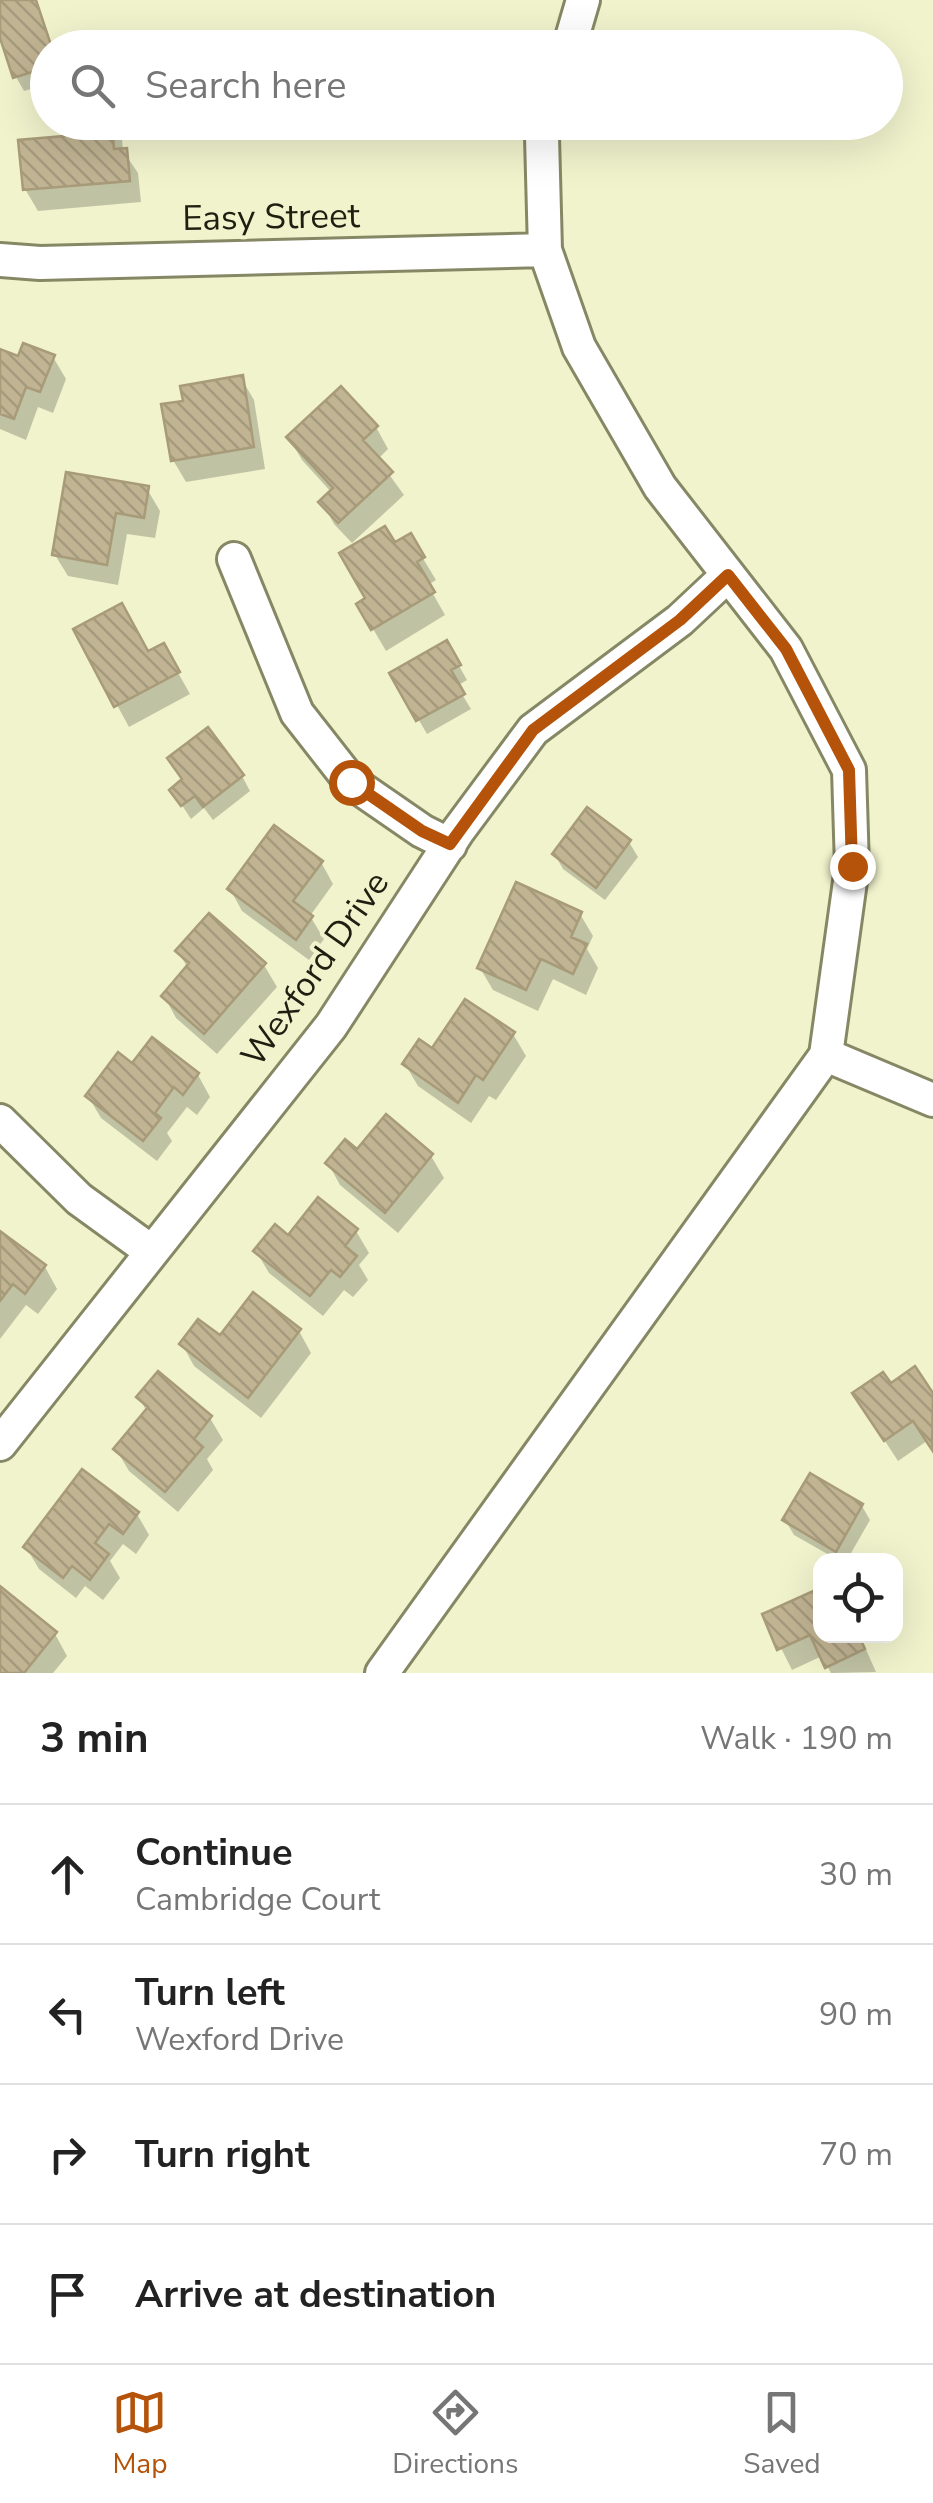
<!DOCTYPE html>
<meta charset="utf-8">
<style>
body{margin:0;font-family:"Nunito Sans",sans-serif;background:#f2f2f2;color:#222}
.controls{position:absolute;right:30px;bottom:30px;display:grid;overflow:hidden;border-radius:20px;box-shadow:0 10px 40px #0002}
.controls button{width:90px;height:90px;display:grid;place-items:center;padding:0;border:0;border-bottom:2px solid #e0e0e0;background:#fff;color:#222;font:50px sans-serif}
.stop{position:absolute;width:30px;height:30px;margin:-22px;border:8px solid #b45309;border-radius:50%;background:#fff}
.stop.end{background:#b45309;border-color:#fff;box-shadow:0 2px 10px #0008}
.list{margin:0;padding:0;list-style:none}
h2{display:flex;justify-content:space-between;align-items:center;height:130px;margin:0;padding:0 40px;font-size:42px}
h2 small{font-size:32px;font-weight:400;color:#767676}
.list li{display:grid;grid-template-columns:65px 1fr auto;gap:30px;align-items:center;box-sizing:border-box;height:140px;padding:0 40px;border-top:2px solid #e0e0e0}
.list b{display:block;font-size:38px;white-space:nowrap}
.list p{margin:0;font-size:32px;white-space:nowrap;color:#767676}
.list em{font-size:32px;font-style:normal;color:#767676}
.icon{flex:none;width:55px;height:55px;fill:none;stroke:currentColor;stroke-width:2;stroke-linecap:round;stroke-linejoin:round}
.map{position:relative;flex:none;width:933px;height:1673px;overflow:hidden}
.search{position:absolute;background:#fff;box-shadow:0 10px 40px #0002;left:30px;right:30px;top:30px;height:110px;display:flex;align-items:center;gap:25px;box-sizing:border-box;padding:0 35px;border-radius:55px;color:#767676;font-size:38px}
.sheet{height:690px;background:#fff}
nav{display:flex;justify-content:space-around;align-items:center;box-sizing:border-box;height:140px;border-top:2px solid #e0e0e0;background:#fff;font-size:28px;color:#767676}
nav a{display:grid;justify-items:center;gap:5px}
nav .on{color:#b45309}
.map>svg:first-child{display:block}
.shadow{fill:#0003}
.building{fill:url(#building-back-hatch);stroke:#a89b79;stroke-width:2.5}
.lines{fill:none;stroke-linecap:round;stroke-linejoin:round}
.minor-casing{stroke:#868865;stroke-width:38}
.minor{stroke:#fff;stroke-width:32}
.route{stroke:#b45309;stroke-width:12}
.labels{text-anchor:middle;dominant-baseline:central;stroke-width:8;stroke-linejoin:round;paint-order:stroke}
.street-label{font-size:35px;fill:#1f1f11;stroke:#f1f3cd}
</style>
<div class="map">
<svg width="933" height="1673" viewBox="0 0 933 1673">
<defs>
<pattern id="building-back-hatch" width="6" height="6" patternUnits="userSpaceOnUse" patternTransform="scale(2.5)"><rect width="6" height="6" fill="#c1b493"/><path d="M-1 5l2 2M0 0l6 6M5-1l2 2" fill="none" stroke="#a59a7e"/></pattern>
</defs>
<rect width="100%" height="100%" fill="#f1f3cd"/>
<path class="shadow" d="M0,0H36L38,4L53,48H48V84L24,91L16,77L0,30Z
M65,122H112L122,139L123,151L138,173L141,202L38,211L25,189L66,138Z
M0,352L19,359L53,357L66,379L53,413L38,407L26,440L0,429Z
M241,378L254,400L265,469L186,482L173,460L186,403Z
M376,427L388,449L378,459L404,495L352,543L334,524L322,502L332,493L302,460L289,438Z
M147,489L160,511L155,538L127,534L118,585L68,576L55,555Z
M410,537L436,580L428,585L445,615L386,651L359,605L369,599L394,546Z
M76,630L147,654L163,646L190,694L129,727Z
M446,643L467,680L457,686L471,709L427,734L392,674Z
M242,776L250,791L213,820L204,808L191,819L172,790Z
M629,842L638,857L605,900L563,869L555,855Z
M321,862L333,884L310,916L324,939L309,960L242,911L230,889Z
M580,914L593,936L587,949L598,968L586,995L553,979L538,1011L493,990L480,968Z
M178,952L264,965L277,987L217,1054L176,1018L164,996L188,968Z
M513,1034L526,1056L496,1100L489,1096L471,1123L418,1086L405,1064L433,1051Z
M133,1067L198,1075L210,1097L197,1115L187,1107L167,1133L172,1141L157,1161L101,1118L88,1096Z
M357,1152L431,1156L444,1178L398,1233L340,1185L328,1163Z
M356,1231L369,1253L359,1265L368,1280L353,1297L344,1290L323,1316L269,1273L256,1251L289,1238Z
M0,1234L45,1267L57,1289L38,1314L26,1305L0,1339Z
M299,1331L311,1353L261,1418L194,1366L182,1344Z
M914,1370L933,1398V1450L927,1441L898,1461L868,1415L890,1387Z
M139,1397L210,1418L223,1440L207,1459L213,1470L178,1512L129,1471L116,1449L147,1412Z
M862,1506L870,1520L847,1560H838L794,1535L785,1520Z
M137,1514L149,1535L136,1554L123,1544L110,1561L120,1578L103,1600L85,1586L76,1598L39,1569L26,1547Z
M0,1589L55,1634L67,1656L53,1673H0Z
M820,1591V1636H860L876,1672L831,1673L822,1656L792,1670L765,1616Z"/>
<path class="building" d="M0,0H36L52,48H48V67L13,78L0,38Z
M62,122H112L114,149L127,148L130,181L23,190L18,140L64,136Z
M23,343L55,355L40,392L26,387L14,419L0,414V349L18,356Z
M243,375L254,447L171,461L161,404L183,401L180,386Z
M341,386L378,426L363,440L393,472L338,523L318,502L333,488L286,437Z
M66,472L149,486L144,518L116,513L107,565L52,555Z
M385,526L395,542L411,533L425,557L417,562L435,592L371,630L356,604L365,598L339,553Z
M122,603L148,651L164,643L180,672L114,707L73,629Z
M447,640L461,665L451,670L465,694L416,721L389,673Z
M208,727L244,775L203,807L195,796L181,806L169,790L182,779L167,758Z
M587,807L631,840L596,888L552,854Z
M274,825L323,861L293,901L313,916L296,940L227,889Z
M516,882L582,912L571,937L587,944L573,974L541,959L526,990L477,968Z
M209,913L266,963L204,1034L161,996L189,963L175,951Z
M465,999L515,1032L483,1080L476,1075L458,1103L402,1064L419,1039L432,1048Z
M152,1037L199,1073L183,1095L174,1087L155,1113L161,1118L143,1141L85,1096L118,1052L132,1063Z
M386,1114L433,1154L385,1213L325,1163L345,1139L357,1149Z
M318,1197L358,1229L345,1246L357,1256L340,1277L331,1270L310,1296L253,1251L275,1224L288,1235Z
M0,1231L46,1265L25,1294L13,1284L0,1301Z
M253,1292L301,1329L248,1398L179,1344L198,1319L220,1335Z
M915,1366L933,1393L932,1450L913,1421L884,1441L852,1393L883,1372L891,1383Z
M158,1371L212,1416L194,1439L203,1447L165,1492L113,1449L148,1407L136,1397Z
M82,1469L139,1512L123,1534L109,1524L95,1543L109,1554L90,1580L72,1566L63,1578L23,1547Z
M810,1473L863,1504L836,1552L782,1520Z
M0,1586L57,1632L24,1673H0Z
M820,1588V1636H859L865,1649L825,1668L810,1635L777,1650L762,1614Z"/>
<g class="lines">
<g class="minor-casing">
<path id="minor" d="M569,48L583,0
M0,260L40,263L545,250
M234,559L297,713L351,782L422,831L450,845
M826,1055L933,1100
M0,1121L79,1199L152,1252
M0,1444L331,1026L458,831L533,730L680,620L728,575
M382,1673L826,1055L852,867L849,770L786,649L660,487L579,347L545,250L542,137L546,122"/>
</g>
<use href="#minor" class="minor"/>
</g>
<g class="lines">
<path class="route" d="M351,782L422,831L450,844L533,730L680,620L728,575L786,649L849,770L852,866"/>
</g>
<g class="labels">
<g class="street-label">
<text transform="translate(271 217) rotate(-1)">Easy Street</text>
<text transform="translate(315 969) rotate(-55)">Wexford Drive</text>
</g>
</g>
</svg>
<div class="controls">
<button><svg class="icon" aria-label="locate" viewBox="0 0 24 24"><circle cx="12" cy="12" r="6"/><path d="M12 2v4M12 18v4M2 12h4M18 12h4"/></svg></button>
</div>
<div class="stop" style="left:351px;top:782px"></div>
<div class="stop end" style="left:852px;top:866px"></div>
<div class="search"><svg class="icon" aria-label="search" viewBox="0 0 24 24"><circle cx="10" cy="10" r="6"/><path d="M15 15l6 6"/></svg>Search here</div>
</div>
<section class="sheet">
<h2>3 min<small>Walk · 190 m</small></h2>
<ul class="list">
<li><svg class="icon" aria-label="ahead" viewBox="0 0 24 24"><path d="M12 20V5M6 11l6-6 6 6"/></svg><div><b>Continue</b><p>Cambridge Court</p></div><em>30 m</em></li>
<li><svg class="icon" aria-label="left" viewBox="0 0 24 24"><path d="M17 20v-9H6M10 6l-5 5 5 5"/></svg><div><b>Turn left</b><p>Wexford Drive</p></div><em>90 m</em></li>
<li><svg class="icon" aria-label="right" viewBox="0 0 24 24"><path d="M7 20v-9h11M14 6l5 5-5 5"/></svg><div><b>Turn right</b></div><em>70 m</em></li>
<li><svg class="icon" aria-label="arrive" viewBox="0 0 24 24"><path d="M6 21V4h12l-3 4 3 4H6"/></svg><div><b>Arrive at destination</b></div></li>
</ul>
</section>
<nav>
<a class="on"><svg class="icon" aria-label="map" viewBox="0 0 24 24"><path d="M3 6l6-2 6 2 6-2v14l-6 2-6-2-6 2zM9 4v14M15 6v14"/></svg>Map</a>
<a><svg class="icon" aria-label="directions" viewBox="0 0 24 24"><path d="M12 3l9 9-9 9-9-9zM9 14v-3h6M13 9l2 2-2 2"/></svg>Directions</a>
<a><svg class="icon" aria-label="saved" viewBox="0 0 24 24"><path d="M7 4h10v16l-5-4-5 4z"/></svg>Saved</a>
</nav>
